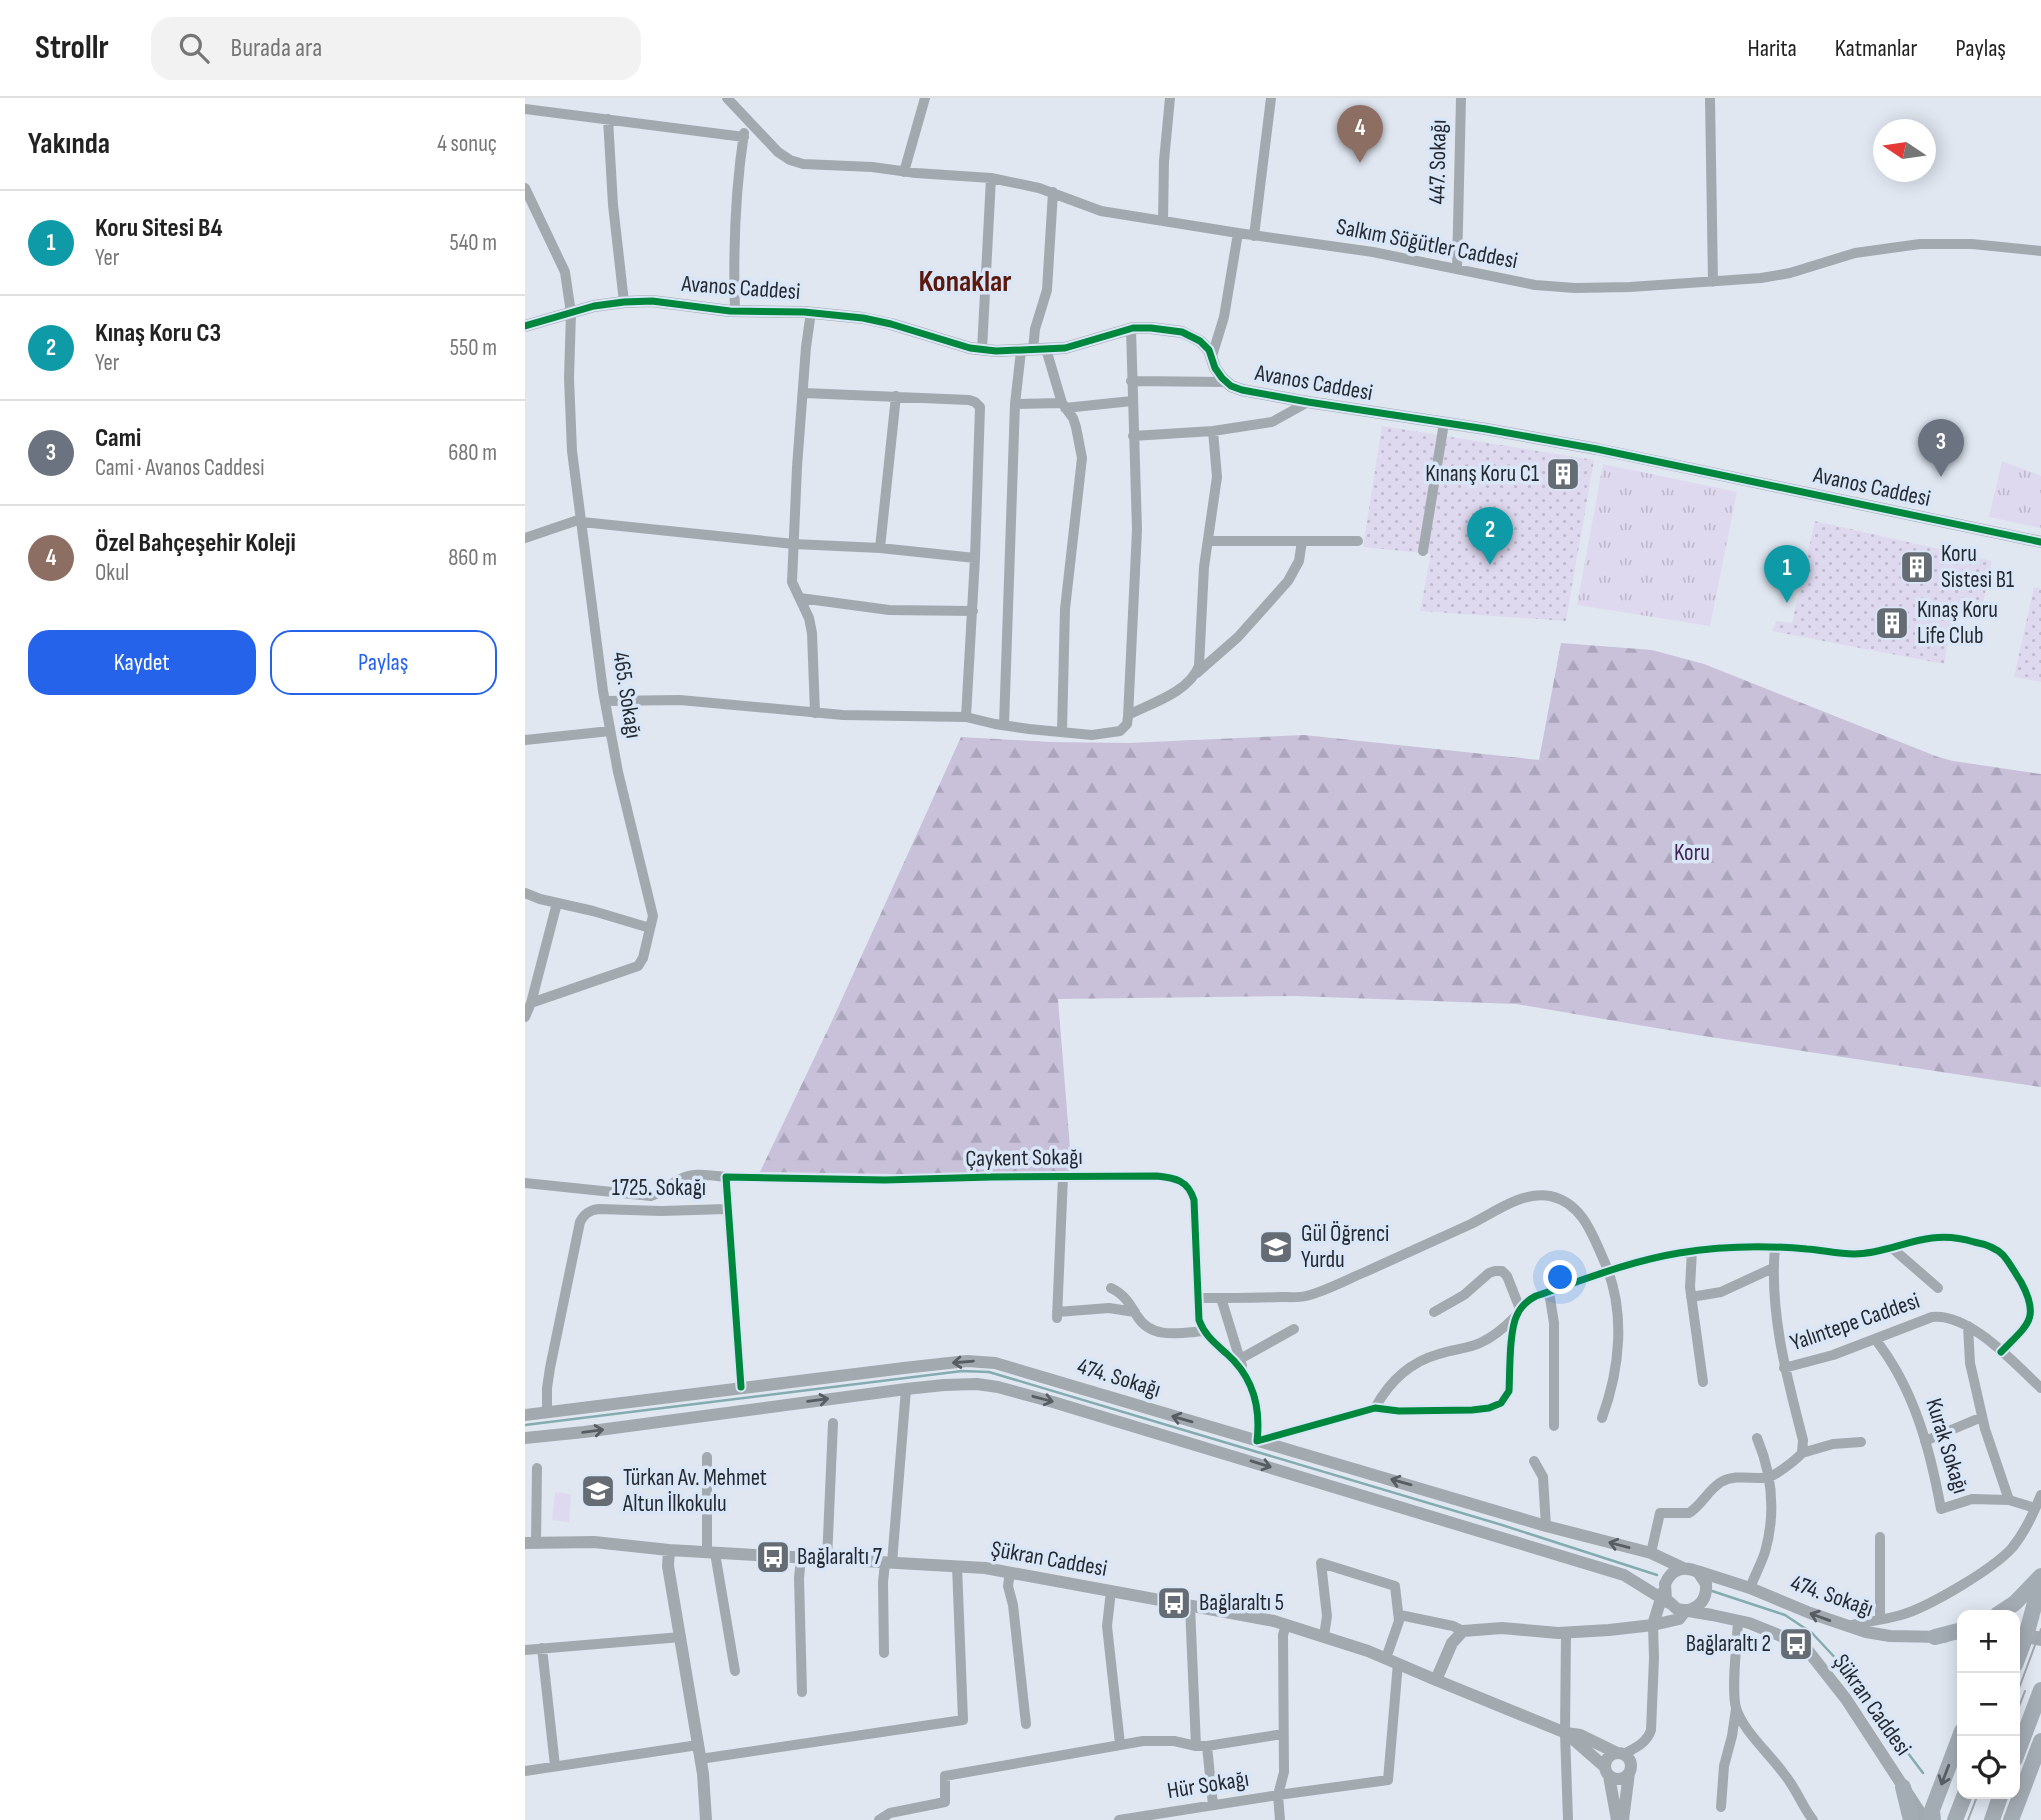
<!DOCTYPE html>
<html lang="tr">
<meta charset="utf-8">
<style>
body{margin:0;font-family:"Sofia Sans Condensed",sans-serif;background:#f2f2f2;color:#222}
.controls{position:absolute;right:21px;bottom:21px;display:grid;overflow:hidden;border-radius:14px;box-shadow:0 4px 18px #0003}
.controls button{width:63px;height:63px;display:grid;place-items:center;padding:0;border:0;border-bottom:2px solid #e0e0e0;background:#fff;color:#222;font:35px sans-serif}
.compass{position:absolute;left:1348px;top:21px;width:63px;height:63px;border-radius:50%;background:#fff;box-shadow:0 4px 18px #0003;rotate:283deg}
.you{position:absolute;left:1036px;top:1180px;width:24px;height:24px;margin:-18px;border:5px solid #fff;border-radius:50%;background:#1a73e8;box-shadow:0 0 0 10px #1a73e833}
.badge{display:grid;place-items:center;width:46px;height:46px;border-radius:50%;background:#2563eb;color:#fff;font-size:23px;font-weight:700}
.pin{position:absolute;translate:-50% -58px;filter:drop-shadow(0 2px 4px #0008)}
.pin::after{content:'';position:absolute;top:37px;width:24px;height:21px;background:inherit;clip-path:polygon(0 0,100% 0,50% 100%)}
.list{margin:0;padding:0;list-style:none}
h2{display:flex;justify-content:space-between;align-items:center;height:91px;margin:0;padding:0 28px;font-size:30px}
h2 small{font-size:23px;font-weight:400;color:#767676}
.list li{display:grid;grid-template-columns:46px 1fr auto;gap:21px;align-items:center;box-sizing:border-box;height:105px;padding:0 28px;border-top:2px solid #e0e0e0}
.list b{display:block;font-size:26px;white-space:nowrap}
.list p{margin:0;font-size:23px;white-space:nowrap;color:#767676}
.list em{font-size:23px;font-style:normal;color:#767676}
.actions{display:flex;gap:14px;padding:21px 28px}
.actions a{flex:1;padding:16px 0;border:2px solid #2563eb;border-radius:21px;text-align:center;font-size:24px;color:#2563eb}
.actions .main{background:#2563eb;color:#fff}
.icon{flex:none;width:38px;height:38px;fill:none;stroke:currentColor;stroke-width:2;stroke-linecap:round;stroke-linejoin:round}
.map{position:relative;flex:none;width:1516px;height:1722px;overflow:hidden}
header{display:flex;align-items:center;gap:42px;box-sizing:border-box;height:98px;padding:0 35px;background:#fff;border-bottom:2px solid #e0e0e0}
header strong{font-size:33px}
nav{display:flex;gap:38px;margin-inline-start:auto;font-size:24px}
.search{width:490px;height:63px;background:#f2f2f2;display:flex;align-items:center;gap:18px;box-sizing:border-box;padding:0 24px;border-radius:21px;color:#767676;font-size:26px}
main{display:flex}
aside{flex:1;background:#fff}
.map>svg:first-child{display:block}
.grass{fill:url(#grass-dots)}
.forest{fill:url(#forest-firs)}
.park{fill:url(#park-tufts)}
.pitch{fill:#dfd9ef}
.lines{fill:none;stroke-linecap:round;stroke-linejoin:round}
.stream{stroke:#83acb1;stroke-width:2.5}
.minor{stroke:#a3aaaf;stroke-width:10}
.tertiary{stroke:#a3aaaf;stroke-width:12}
.secondary{stroke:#a2aab0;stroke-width:14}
.primary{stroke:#a4acb3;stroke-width:16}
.tram{stroke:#a1a6ac;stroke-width:2}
.cycleway-casing{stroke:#d9e6f8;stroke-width:11}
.cycleway{stroke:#00873e;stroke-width:7}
.oneway{stroke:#575d63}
.oneway2{stroke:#585e65}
.labels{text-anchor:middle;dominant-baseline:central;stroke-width:7;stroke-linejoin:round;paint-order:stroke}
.street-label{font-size:23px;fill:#252a31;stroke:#d9e6f8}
.poi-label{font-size:23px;fill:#252a31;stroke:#d9e6f8;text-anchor:start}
.park-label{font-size:23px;fill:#402353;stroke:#d9e6f8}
.district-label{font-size:30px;font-weight:bold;fill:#5b180c;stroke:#d9e6f8}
</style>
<header>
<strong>Strollr</strong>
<div class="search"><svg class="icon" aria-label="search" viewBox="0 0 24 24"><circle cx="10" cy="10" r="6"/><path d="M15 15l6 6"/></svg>Burada ara</div>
<nav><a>Harita</a><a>Katmanlar</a><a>Paylaş</a></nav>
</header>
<main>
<aside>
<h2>Yakında<small>4 sonuç</small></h2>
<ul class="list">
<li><span class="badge" style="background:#0f9aa8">1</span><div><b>Koru Sitesi B4</b><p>Yer</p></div><em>540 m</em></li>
<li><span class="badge" style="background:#0f9aa8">2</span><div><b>Kınaş Koru C3</b><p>Yer</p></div><em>550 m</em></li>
<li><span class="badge" style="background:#6b7280">3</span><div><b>Cami</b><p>Cami · Avanos Caddesi</p></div><em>680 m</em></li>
<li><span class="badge" style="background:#8d6e63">4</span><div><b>Özel Bahçeşehir Koleji</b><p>Okul</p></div><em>860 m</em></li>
</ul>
<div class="actions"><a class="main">Kaydet</a><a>Paylaş</a></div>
</aside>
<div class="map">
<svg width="1516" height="1722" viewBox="0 0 1516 1722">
<defs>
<pattern id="grass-dots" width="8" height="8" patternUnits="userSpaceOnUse" patternTransform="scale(1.75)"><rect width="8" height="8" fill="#dfd9ef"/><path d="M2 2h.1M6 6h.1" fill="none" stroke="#bfbacd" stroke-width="1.8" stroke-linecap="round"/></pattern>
<pattern id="forest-firs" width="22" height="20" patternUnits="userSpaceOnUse" patternTransform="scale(1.75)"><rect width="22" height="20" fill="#c9c1da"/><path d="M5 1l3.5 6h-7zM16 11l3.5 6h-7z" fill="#aca6bc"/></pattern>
<pattern id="park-tufts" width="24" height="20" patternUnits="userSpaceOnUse" patternTransform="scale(1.75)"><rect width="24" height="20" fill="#dfd9ef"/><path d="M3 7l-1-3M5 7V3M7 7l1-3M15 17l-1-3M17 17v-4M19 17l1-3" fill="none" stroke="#bfbacd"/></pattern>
</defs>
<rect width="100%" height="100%" fill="#e0e7f1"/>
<path class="grass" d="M857,328L1069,362L1041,523L895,513L906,456L838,449Z
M1290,423L1467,463L1456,514L1430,509L1419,566L1247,533L1251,523L1267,525Z
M1509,489L1516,491V584L1489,579Z"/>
<path class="forest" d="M1036,545L1127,552L1179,566L1413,659L1428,663L1516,676V989L1172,937L991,906L770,898L533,901L547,1075L435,1077L235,1074L306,925L436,639L525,644L603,645L779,637L1014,662Z"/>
<path class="park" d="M1477,363L1516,378V430L1464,419Z
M1078,366L1212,394L1185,528L1052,507Z"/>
<path class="pitch" d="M30,1394L46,1396L44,1424L27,1422Z"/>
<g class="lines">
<path class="stream" d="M0,1327L437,1273L464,1274L977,1427L1132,1477
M1187,1493L1260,1517L1287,1535L1315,1565L1398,1675"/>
<path class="minor" d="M202,0L253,54L265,62L278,66L347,69L391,75L466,80L514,90L576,113L713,135L848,154L1010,187L1050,190L1105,189L1236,180L1265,175L1330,155L1395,146H1447L1516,153
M1185,0L1188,184
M0,11L219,39
M83,21L88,107L99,204
M379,74L400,0
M0,90L40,174L46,215L44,280L47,353L78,593L93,674L128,818L118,860L113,868L6,905
M638,123L639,63L645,0
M729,138L746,0
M932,171L936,0
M210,214C208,154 210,94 219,35
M286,214L281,249L272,369L267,484L284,520L287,535L290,615
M521,251L537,305L548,320L551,329L557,360L540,511L537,633
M457,252L466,80
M508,252L510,231L522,192L528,94
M687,258L699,219L713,135
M606,283L701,284
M279,295L444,302L450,304L455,309L450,460L441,619
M490,306L537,305
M540,310L607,303
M608,338L688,333L747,324L783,304
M57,424L269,446L355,450L450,460
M0,440L56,421
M683,443H833
M355,450L371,298
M898,453L919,325
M275,500L364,512L448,513
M672,575L713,539L763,483L774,463L777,443
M80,603L155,602L318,617L441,619L470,626L504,631L567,637L595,633L602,626L603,619L612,432L606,231
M603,617C627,605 664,594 674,568L679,469L692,379L688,333
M479,627L490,306L496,253
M0,642L85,633
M0,795L15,801L68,813L125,830
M0,919L6,905L32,805
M0,1085L126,1098C136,1095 141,1090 150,1084C166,1073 183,1077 201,1079
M1367,1150L1413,1190
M1167,1153L1165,1189L1178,1284
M586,1190C599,1196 605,1206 612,1218C627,1242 655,1235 679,1233
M1024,1194L1029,1225V1328
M1166,1199L1196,1194L1248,1170
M673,1200H696L717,1268
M696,1200C716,1200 735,1200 755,1199C763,1199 773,1200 781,1198C801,1193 821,1182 840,1174C876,1158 911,1142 946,1126C970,1114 997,1093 1025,1098C1058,1105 1068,1138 1080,1165C1101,1214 1095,1271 1077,1320
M532,1214L584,1210L610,1214
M909,1214L939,1197L964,1175L970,1173H977L982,1178L995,1211
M532,1220L538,1079
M1443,1228L1445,1265L1460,1331L1484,1402
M1350,1241C1389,1290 1405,1351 1416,1411L1447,1401L1484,1402L1510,1410
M715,1261L769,1231
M1259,1270L1308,1257L1407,1219C1445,1215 1490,1266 1516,1290
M216,1289L201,1079L360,1082L466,1079L632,1078C650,1080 663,1082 669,1102L674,1222C680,1238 690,1245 702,1256C728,1279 736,1309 732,1343L850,1310L874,1313L947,1312L964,1310L976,1305L984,1293C985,1274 984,1233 992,1217C996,1208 1003,1202 1011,1198C1058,1182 1105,1163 1154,1155C1196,1148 1239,1147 1282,1151C1297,1152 1313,1156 1329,1156C1356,1156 1381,1143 1407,1140C1422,1138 1436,1140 1449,1144C1460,1146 1470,1149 1478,1157C1485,1165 1490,1175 1496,1184C1516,1221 1502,1227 1476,1254
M850,1310C864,1284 885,1264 914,1256C928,1251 942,1251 955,1245C969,1239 980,1229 990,1219
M22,1314V1290L25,1270L55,1124C59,1116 64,1112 74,1111L136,1113L202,1111
M1400,1343L1457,1319
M1277,1355L1308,1346L1336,1344
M1009,1363L1018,1379L1021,1428
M1355,1439V1521
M11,1444L12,1370
M182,1454V1359
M190,1455L210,1573
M1126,1455L1135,1415H1164C1177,1407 1183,1392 1196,1384C1210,1376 1226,1381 1241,1380C1249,1379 1271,1362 1277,1355L1278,1342C1262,1280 1244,1214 1250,1149
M276,1460L274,1480L277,1594
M302,1462L308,1325
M367,1465L381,1291
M485,1474L483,1488L488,1507L501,1626
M1225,1490C1230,1477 1236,1466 1240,1454C1251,1415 1247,1376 1232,1340
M586,1493L582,1528L595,1646
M665,1508L671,1648
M875,1517L928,1528L938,1533
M1213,1523C1212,1544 1206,1591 1211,1610C1218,1633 1245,1656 1259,1676C1271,1690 1277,1708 1288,1722
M761,1527L758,1537L759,1674L753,1697L863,1682L873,1565
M1322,1528C1340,1524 1359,1522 1376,1517C1404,1509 1468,1471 1487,1450C1500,1434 1508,1416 1516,1397
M1041,1535L1040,1635L1043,1722
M799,1538L802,1518L796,1465L870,1488L874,1523L861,1560
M17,1550L30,1668
M0,1552L156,1539
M359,1555L358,1484L360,1465
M682,1648L758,1636
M1099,1656C1110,1650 1122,1645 1126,1632L1129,1560L1128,1527
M175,1661L438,1622L432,1468
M0,1673L173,1647
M1196,1709L1199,1668L1207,1638L1211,1611
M354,1722L365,1715L420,1704V1678L618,1643H649L671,1648H682L688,1707
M594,1722L753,1697L755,1722"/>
<path class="tertiary" d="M0,228L69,208L99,204L127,203L205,213L279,214L338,220L366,226L445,250L471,253L540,250L608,230H626L657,234L675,243L684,252L690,270L697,280L706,288L717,292L783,304L961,331L1072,351L1516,444
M0,1317L379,1270L442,1263L470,1265L1021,1428L1126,1455L1158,1470
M0,1340L59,1334L381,1291L419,1287L452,1286L473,1289L528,1304L1099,1477L1144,1505
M0,1445L69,1444L144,1452L460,1470L749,1523L843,1553L911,1582L927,1545L938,1533L977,1530L1033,1535L1084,1532L1128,1527L1154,1521L1161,1512
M144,1452L143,1468L178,1676L181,1722
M1172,1473L1225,1490L1285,1515L1341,1534L1365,1538L1419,1539
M1163,1512C1176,1509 1182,1500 1181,1486L1173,1474C1159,1467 1146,1471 1140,1486L1141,1501L1152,1511L1187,1517L1224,1525L1256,1538L1284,1554L1321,1601L1400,1722
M1128,1527L1138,1494
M911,1582L1041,1635L1055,1637L1092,1655
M1041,1635L1080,1669
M1080 1668a13 13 0 1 1 26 0a13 13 0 1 1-26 0Z
M1084,1678L1092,1722
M1098,1722L1104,1675"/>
<path class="secondary" d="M1501,1538L1516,1541"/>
<path class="primary" d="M1472,1517L1490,1505L1516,1478
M1410,1539L1437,1532
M1490,1567L1501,1538L1516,1482
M1490,1661L1516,1592
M1378,1689L1386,1722
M1408,1722L1407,1712L1437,1633
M1430,1722L1440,1696
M1467,1722L1476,1696
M1486,1722L1516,1643"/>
<path class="tram" d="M1490,1601L1516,1531
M1490,1619L1500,1593
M1443,1722L1453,1696"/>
<g class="cycleway-casing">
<path id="cycleway" d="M0,228L69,208L99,204L127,203L205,213L279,214L338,220L366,226L445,250L471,253L540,250L608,230H626L657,234L675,243L684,252L690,270L697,280L706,288L717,292L783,304L961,331L1072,351L1516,444
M216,1289L201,1079L360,1082L466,1079L632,1078C650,1080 663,1082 669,1102L674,1222C680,1238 690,1245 702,1256C728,1279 736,1309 732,1343L850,1310L874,1313L947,1312L964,1310L976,1305L984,1293C985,1274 984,1233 992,1217C996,1208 1003,1202 1011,1198C1058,1182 1105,1163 1154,1155C1196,1148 1239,1147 1282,1151C1297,1152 1313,1156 1329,1156C1356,1156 1381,1143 1407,1140C1422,1138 1436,1140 1449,1144C1460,1146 1470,1149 1478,1157C1485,1165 1490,1175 1496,1184C1516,1221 1502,1227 1476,1254"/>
</g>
<use href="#cycleway" class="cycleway"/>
</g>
<defs><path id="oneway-shaft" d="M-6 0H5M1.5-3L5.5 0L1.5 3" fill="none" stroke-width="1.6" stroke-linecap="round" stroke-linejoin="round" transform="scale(1.75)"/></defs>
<g class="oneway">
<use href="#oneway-shaft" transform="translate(438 1264) rotate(175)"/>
<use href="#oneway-shaft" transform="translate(518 1301) rotate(15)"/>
<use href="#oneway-shaft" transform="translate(293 1302) rotate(-7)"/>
<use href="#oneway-shaft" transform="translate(657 1321) rotate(-164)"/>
<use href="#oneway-shaft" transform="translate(68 1333) rotate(-7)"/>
<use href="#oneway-shaft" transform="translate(736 1366) rotate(17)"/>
<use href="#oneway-shaft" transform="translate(876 1384) rotate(-164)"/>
<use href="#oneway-shaft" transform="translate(1094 1447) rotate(-165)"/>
<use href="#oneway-shaft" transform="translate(1295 1519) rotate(-160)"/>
</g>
<use class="oneway2" href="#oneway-shaft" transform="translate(1420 1677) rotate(111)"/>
<defs>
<g id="building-square" transform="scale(1.75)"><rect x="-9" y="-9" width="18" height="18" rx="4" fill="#666c74" stroke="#d9e6f8"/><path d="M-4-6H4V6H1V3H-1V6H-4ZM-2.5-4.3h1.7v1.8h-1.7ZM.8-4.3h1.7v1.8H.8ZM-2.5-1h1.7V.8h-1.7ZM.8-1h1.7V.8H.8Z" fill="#fff"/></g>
<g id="school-square" transform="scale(1.75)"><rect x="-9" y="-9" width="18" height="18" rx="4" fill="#666c74" stroke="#d9e6f8"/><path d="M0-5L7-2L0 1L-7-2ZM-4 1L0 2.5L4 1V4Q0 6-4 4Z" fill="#fff"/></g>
<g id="bus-square" transform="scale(1.75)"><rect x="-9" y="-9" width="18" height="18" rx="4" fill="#666c74" stroke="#d9e6f8"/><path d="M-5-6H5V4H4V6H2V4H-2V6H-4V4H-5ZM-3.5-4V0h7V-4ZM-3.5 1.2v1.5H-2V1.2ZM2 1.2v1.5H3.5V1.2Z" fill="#fff"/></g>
</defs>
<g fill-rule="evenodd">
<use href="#building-square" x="1038" y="376"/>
<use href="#building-square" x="1392" y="469"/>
<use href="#building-square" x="1367" y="525"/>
<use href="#school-square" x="751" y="1149"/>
<use href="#school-square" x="73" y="1393"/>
<use href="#bus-square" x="248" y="1459"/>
<use href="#bus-square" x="649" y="1505"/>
<use href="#bus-square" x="1271" y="1546"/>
</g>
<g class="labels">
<g class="street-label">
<text transform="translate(913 64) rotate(-89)">447. Sokağı</text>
<text transform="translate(902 146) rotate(11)">Salkım Söğütler Caddesi</text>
<text transform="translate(216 190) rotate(4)">Avanos Caddesi</text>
<text transform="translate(789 285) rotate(10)">Avanos Caddesi</text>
<text transform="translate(1347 389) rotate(12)">Avanos Caddesi</text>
<text transform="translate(102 597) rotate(81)">465. Sokağı</text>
<text transform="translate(499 1060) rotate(-1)">Çaykent Sokağı</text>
<text x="134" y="1090">1725. Sokağı</text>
<text transform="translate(1330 1224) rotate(-19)">Yalıntepe Caddesi</text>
<text transform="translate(594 1280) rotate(17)">474. Sokağı</text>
<text transform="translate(1422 1348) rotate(73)">Kurak Sokağı</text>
<text transform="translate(524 1461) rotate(10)">Şükran Caddesi</text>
<text transform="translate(1307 1498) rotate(19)">474. Sokağı</text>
<text transform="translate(1347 1607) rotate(55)">Şükran Caddesi</text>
<text transform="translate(683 1687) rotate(-9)">Hür Sokağı</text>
</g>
<g class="poi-label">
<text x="1014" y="376" text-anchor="end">Kınanş Koru C1</text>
<text x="1416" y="456">Koru<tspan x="1416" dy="26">Sistesi B1</tspan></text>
<text x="1392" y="512">Kınaş Koru<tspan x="1392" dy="26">Life Club</tspan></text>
<text x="776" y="1136">Gül Öğrenci<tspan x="776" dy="26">Yurdu</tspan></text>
<text x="98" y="1380">Türkan Av. Mehmet<tspan x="98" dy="26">Altun İlkokulu</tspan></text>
<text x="272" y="1459">Bağlaraltı 7</text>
<text x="674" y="1505">Bağlaraltı 5</text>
<text x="1246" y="1546" text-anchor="end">Bağlaraltı 2</text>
</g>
<g class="park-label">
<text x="1167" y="755">Koru</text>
</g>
<g class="district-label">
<text x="440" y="184">Konaklar</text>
</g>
</g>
</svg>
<div class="controls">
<button>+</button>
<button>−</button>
<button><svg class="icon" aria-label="locate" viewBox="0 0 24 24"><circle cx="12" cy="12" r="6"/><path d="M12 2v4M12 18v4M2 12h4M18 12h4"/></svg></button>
</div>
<svg class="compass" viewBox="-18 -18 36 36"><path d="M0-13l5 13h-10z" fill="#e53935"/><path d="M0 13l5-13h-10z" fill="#767676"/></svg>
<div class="you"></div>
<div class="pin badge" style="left:1262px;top:505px;background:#0f9aa8">1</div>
<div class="pin badge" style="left:965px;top:467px;background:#0f9aa8">2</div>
<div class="pin badge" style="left:1416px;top:379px;background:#6b7280">3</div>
<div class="pin badge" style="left:835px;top:65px;background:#8d6e63">4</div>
</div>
</main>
